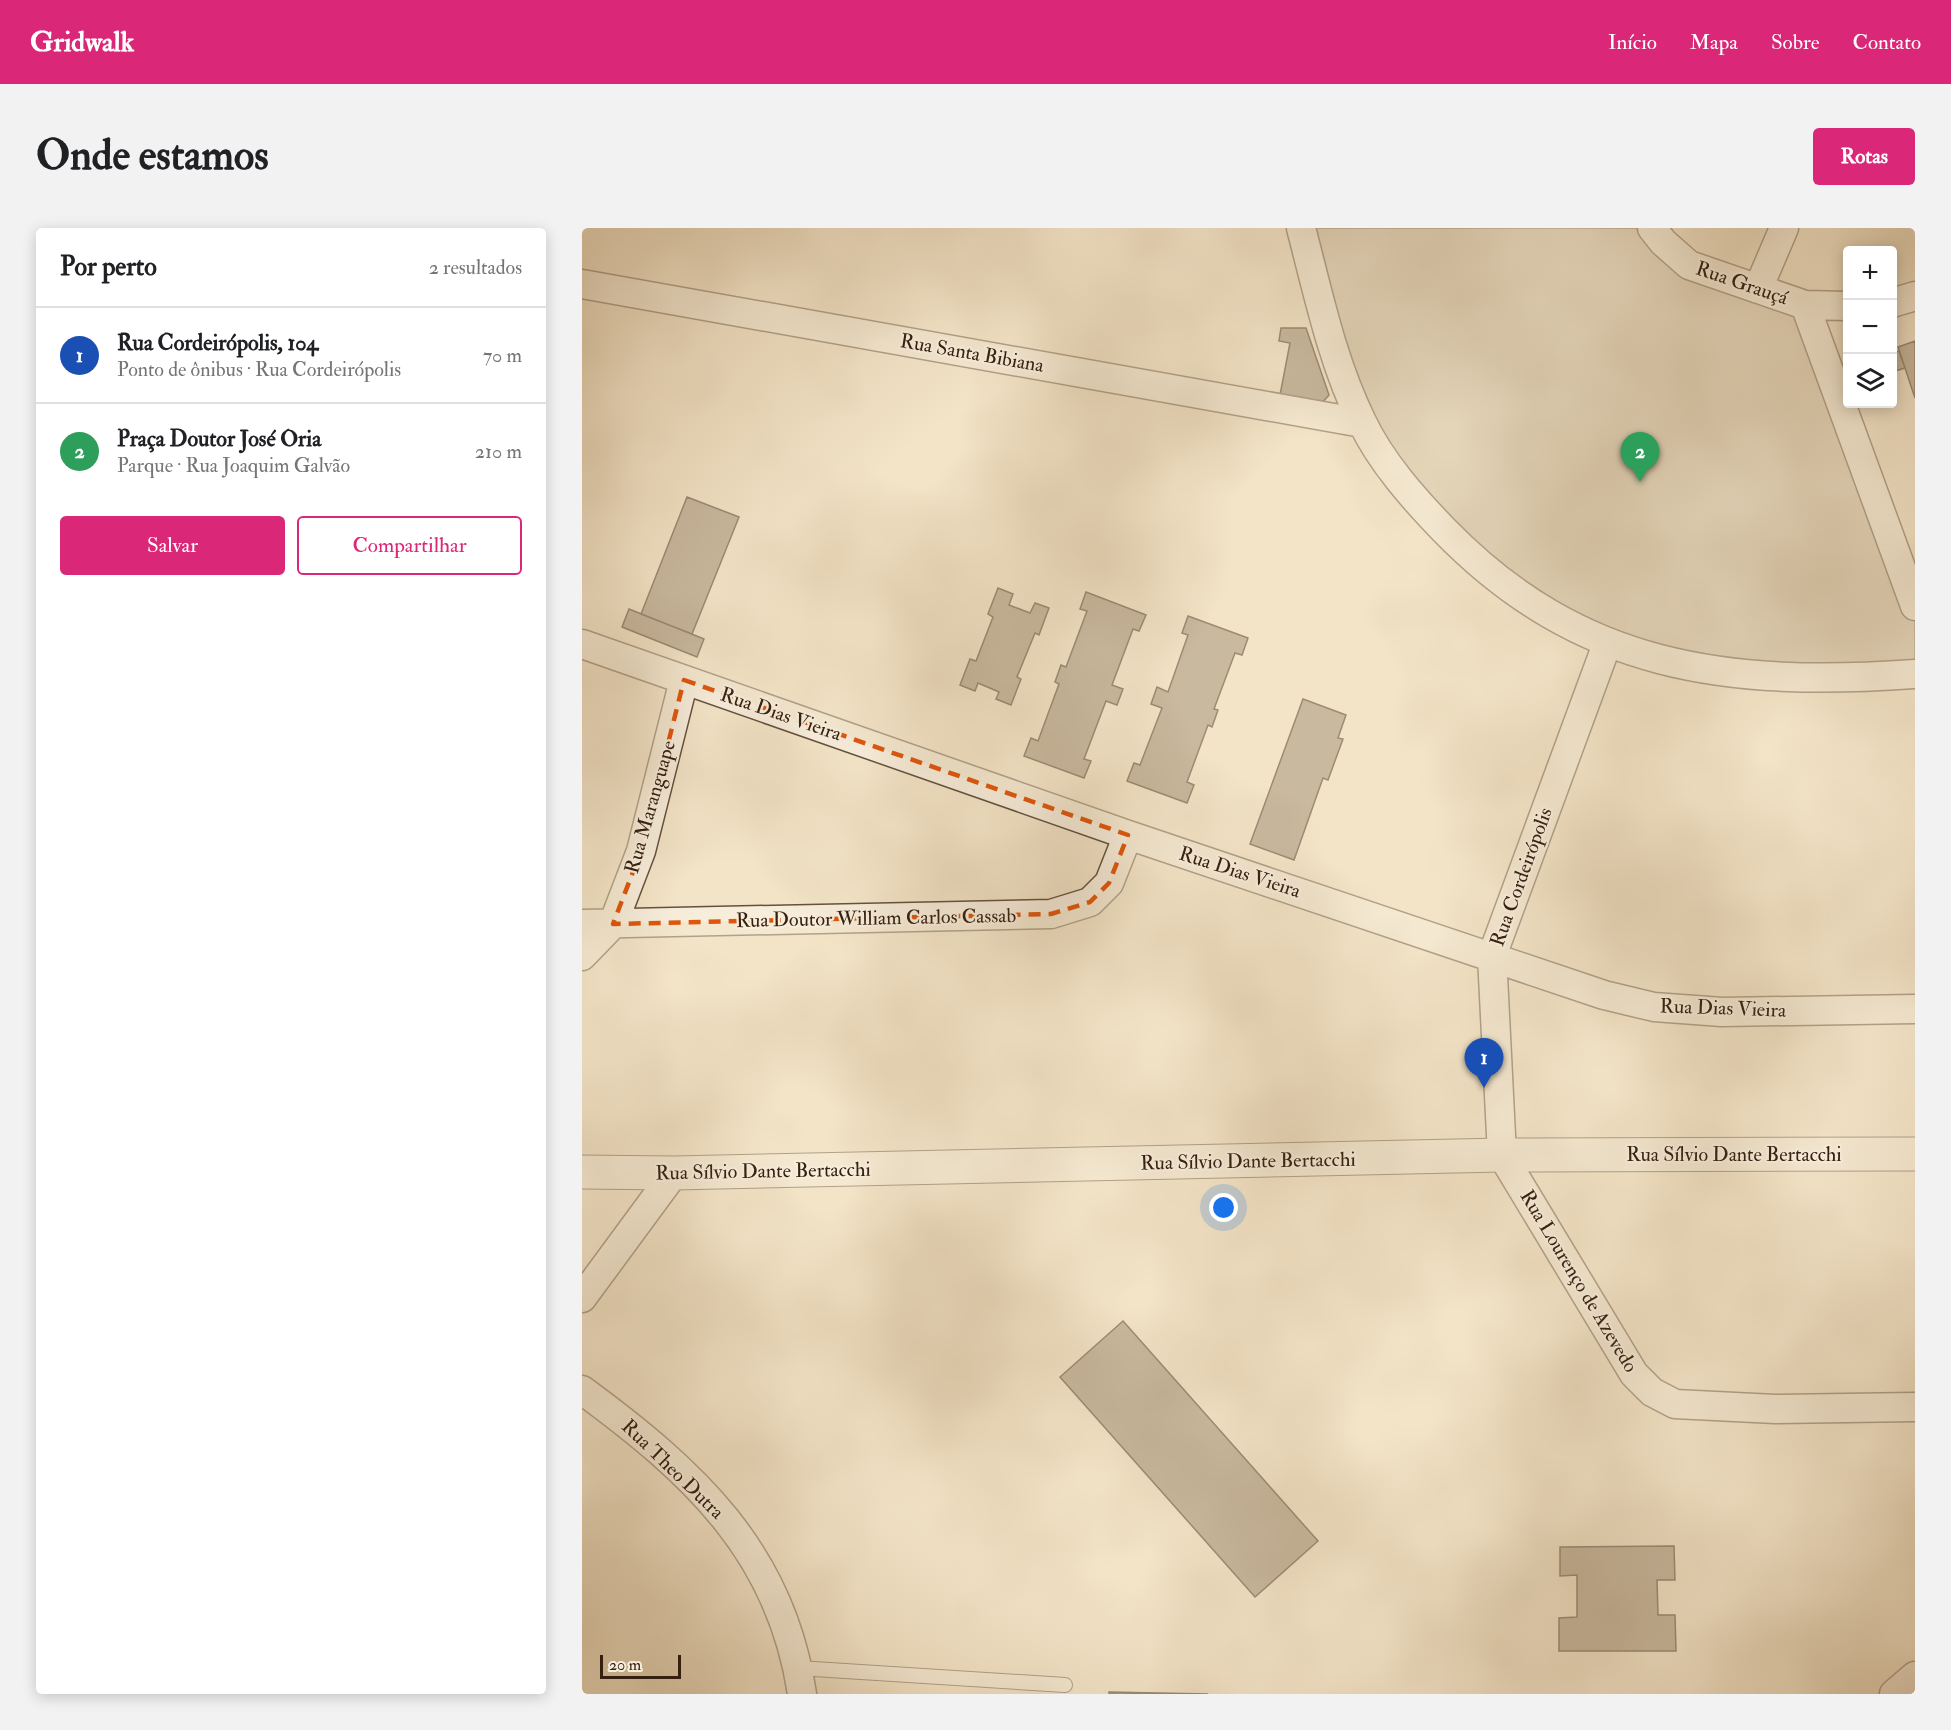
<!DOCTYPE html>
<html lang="pt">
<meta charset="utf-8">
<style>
body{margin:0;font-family:"IM FELL Double Pica",serif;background:#f2f2f2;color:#202124}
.controls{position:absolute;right:18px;top:18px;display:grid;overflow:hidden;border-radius:6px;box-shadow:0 3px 15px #0003}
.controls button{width:54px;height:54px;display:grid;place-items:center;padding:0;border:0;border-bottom:2px solid #e0e0e0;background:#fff;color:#202124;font:30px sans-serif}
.scale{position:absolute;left:18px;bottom:15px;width:81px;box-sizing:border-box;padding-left:6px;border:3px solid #35200f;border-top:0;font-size:16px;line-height:21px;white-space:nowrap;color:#35200f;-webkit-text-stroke:4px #f7eddb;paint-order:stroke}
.you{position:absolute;left:642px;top:980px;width:21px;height:21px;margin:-15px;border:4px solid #fff;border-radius:50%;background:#1a73e8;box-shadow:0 0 0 9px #1a73e833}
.badge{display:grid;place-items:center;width:39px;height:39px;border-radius:50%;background:#db2777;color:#fff;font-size:20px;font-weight:700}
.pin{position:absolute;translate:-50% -50px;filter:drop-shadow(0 2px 3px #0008)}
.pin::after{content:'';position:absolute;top:32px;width:21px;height:18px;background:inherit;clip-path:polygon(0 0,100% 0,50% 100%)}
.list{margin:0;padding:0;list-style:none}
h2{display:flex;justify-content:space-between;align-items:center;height:78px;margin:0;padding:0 24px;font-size:26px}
h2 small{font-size:20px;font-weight:400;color:#757577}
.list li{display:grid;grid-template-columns:39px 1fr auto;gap:18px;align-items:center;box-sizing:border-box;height:96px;padding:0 24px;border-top:2px solid #e0e0e0}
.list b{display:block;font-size:22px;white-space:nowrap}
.list p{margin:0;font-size:20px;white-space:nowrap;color:#757577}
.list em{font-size:20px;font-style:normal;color:#757577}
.actions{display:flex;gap:12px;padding:18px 24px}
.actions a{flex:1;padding:14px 0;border:2px solid #db2777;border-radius:6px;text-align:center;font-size:21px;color:#db2777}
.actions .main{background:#db2777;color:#fff}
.icon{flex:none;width:33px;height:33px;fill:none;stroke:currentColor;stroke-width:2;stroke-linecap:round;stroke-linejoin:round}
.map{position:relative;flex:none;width:1333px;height:1466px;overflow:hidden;border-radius:6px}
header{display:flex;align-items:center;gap:36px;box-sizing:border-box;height:84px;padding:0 30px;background:#db2777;color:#fff}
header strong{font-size:28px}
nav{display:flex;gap:33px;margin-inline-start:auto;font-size:21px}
.intro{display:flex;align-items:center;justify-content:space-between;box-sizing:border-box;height:144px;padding:0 36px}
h1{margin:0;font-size:42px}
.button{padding:15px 27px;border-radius:6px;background:#db2777;color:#fff;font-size:21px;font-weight:700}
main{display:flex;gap:36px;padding:0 36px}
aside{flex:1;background:#fff;border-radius:6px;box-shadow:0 3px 15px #0003}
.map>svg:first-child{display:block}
.green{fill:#d3c3a8;stroke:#84725c;stroke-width:1.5}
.building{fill:#98866f;stroke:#35200f;stroke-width:1.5}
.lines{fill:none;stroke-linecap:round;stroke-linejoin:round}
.service-casing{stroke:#64513d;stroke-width:16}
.minor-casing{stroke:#64513d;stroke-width:31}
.tertiary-casing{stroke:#64513d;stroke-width:35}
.service{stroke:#f7eddb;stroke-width:14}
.minor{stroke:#f7eddb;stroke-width:28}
.tertiary{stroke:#f7eddb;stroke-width:33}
.marked{fill:none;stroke:#df560c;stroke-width:4.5;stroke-dasharray:12 8;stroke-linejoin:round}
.labels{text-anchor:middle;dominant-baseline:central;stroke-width:4.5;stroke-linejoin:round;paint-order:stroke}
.street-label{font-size:20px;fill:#35200f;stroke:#f7eddb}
</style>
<header>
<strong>Gridwalk</strong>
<nav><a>Início</a><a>Mapa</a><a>Sobre</a><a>Contato</a></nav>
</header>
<div class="intro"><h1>Onde estamos</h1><a class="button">Rotas</a></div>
<main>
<aside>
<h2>Por perto<small>2 resultados</small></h2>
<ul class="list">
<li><span class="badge" style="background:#1a4fb4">1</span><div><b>Rua Cordeirópolis, 104</b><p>Ponto de ônibus · Rua Cordeirópolis</p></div><em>70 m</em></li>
<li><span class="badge" style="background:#2e9e5b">2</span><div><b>Praça Doutor José Oria</b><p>Parque · Rua Joaquim Galvão</p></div><em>210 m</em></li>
</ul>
<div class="actions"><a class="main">Salvar</a><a>Compartilhar</a></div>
</aside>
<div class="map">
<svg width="1333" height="1466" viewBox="0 0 1333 1466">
<rect width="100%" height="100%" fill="#f3e4c7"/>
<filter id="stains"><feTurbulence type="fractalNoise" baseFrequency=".00333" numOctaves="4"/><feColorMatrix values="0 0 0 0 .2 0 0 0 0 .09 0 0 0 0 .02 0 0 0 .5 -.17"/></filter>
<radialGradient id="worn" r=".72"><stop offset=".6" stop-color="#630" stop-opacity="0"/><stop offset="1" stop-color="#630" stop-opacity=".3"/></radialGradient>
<path class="green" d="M734,0H1065L1222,78L1333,376V444L1268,449L1026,413L874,313L784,195Z"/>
<path class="building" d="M699,100H724L747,167L740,175L698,167L708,115L697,113Z
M1333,113V170L1316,119Z
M1317,123L1323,140L1310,144V125Z
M105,269L157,289L110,406L59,386Z
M416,360L431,366L427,377L448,385L453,375L467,380L457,407L453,405L435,449L439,451L429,477L414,471L417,464L396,455L393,463L378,457L388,431L394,433L411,389L406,386Z
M504,364L564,387L557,403L551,401L530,457L541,461L535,477L524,473L502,531L509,533L502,550L442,528L449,510L456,513L477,456L473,454L479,437L484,439L505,383L498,381Z
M47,381L122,411L115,429L40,399Z
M606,388L666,410L660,427L653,425L632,481L636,482L630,499L626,497L605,554L612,557L605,575L545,553L552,535L558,537L580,480L569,476L575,459L586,464L606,407L600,405Z
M721,471L764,487L756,510L761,511L746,552L741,550L712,632L668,616Z
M541,1093L736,1313L673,1369L478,1149Z
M1092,1318L1093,1352H1075L1076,1387H1093L1094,1423H977V1390L995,1389V1347L978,1348V1319Z
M527,1464L626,1466H527Z"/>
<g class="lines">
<g class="service-casing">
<path id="service" d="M216,1440L483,1457"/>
</g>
<g class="minor-casing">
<path id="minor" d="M719,0C736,65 750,133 780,194C799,234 832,271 862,302C998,442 1147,459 1333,446
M1070,0L1081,14L1107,37L1223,77L1266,78
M0,56L780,195
M1176,61L1202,0
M1310,75L1333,68
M1223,77L1333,378
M0,416L546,607L1022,767L1072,779L1140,784L1333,781
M1025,416L910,728L920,927L1052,1146L1070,1164L1093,1176L1193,1181L1333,1179
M0,696L469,686L508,674L527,655L546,607
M0,728L31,696L59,623L102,452
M0,1070L92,945
M0,1162C110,1243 199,1323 220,1466
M1312,1466L1333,1448"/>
</g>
<g class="tertiary-casing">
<path id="tertiary" d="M0,944L92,945L920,927L1333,926"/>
</g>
<use href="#service" class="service"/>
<use href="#minor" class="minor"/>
<use href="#tertiary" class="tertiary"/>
</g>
<path d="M0 0H1333V1466H0ZM102,452L546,607L527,655L508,674L469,686L31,696L59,623Z" fill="#f3e4c7" fill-opacity=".55" fill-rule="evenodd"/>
<path class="marked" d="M102,452L546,607L527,655L508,674L469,686L31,696L59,623Z"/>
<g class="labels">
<g class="street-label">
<text transform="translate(1160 55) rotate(19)">Rua Grauçá</text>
<text transform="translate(390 125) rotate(10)">Rua Santa Bibiana</text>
<text transform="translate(199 486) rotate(19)">Rua Dias Vieira</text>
<text transform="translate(68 579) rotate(-74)">Rua Maranguape</text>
<text transform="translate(658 644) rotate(18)">Rua Dias Vieira</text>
<text transform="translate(939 649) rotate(-70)">Rua Cordeirópolis</text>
<text transform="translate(294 690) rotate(-1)">Rua Doutor William Carlos Cassab</text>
<text transform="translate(1141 780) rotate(2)">Rua Dias Vieira</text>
<text x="1152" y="926">Rua Sílvio Dante Bertacchi</text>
<text transform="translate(666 933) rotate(-1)">Rua Sílvio Dante Bertacchi</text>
<text transform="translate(181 943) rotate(-1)">Rua Sílvio Dante Bertacchi</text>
<text transform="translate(997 1053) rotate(59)">Rua Lourenço de Azevedo</text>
<text transform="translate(91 1241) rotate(44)">Rua Theo Dutra</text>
</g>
</g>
<rect width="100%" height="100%" filter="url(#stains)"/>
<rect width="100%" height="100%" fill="url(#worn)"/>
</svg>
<div class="controls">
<button>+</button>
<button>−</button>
<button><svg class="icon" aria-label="layers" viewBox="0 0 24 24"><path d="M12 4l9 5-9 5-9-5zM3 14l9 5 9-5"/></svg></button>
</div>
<div class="scale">20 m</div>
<div class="you"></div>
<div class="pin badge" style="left:902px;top:860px;background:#1a4fb4">1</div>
<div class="pin badge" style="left:1058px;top:254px;background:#2e9e5b">2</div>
</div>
</main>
